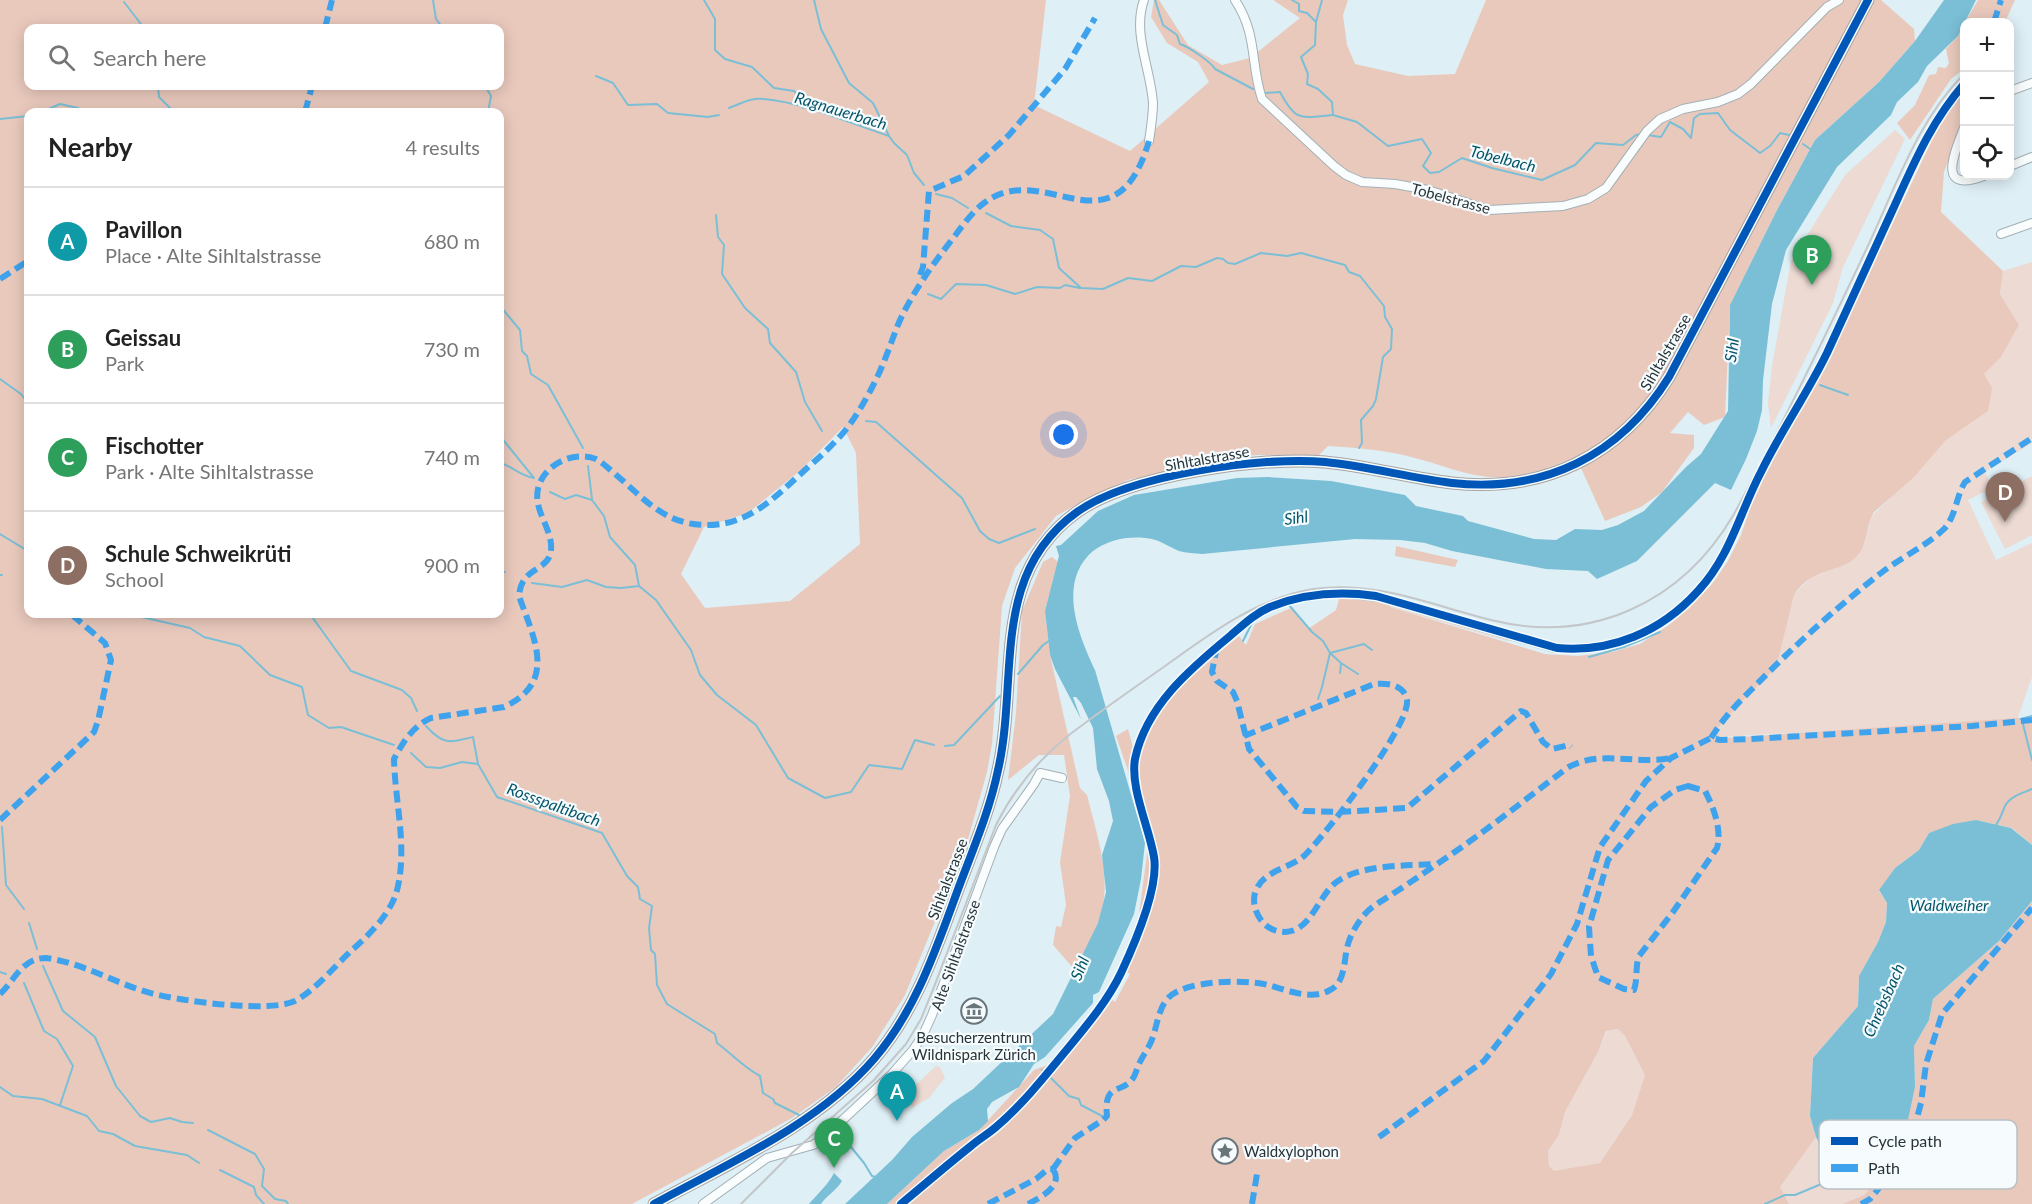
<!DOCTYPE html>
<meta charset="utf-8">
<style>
body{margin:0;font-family:Lato,sans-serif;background:#f6f6f6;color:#222}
.controls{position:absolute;right:18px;top:18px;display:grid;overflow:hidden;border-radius:12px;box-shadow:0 3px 15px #0003}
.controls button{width:54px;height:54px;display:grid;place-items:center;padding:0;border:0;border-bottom:2px solid #e0e0e0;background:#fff;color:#222;font:30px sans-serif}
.you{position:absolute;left:1064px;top:435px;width:21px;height:21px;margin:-15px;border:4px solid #fff;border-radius:50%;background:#1a73e8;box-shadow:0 0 0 9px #1a73e833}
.badge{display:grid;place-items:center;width:39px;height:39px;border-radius:50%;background:#0b8043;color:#fff;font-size:20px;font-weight:700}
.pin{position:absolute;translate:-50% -50px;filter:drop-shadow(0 2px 3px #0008)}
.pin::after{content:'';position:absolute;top:32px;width:21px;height:18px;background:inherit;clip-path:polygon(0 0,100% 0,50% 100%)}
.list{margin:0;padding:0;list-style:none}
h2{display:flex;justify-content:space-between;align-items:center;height:78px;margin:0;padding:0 24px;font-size:26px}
h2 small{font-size:20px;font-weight:400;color:#767676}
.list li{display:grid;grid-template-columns:39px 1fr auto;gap:18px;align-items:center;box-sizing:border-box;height:108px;padding:0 24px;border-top:2px solid #e0e0e0}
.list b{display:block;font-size:22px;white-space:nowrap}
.list p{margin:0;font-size:20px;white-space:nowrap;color:#767676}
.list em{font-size:20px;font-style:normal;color:#767676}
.icon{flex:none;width:33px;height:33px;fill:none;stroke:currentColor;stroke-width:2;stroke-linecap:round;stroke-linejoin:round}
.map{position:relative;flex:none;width:2032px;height:1204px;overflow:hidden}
.search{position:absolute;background:#fff;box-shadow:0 3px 15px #0003;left:24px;top:24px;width:480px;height:66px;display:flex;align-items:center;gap:15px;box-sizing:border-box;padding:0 21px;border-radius:12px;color:#767676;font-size:22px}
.panel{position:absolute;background:#fff;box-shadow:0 3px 15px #0003;left:24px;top:108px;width:480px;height:510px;border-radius:12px}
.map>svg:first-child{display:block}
.green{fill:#ecdad3}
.forest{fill:#eac9bd;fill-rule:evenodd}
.water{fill:#7bbfd6}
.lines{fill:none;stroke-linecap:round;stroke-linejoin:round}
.stream{stroke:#7bbfd6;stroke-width:2}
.minor-casing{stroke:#a3b0b5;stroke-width:10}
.major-casing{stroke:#a6a3a2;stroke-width:13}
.minor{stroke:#fafdfe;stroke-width:8}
.major{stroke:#e7e3e1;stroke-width:10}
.rail{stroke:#c3c7c9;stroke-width:2}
.quiet{stroke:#3ea3ec;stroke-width:6;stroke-dasharray:12 6;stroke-linecap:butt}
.cycleway-casing{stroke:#f6fcfe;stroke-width:11}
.cycleway{stroke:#0057b8;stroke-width:8}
.labels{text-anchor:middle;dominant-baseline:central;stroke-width:4.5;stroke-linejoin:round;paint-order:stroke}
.street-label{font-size:15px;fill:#283338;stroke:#f6fcfe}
.poi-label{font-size:15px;fill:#283338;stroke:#f6fcfe}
.water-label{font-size:16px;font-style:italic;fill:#05556a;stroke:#f6fcfe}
.key{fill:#f6fcfe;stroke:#b8c0c3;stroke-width:1.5}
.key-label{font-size:16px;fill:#283338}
</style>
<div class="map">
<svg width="2032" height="1204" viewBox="0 0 2032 1204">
<rect width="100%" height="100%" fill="#deeff5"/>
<path class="green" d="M1895,130L1905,139L1843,267L1833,303L1771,428L1768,403L1772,366L1791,261L1845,175Z
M2032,262V443L1985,472L1992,488L1968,500L1996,560L2032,543V677L2017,720L1720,737L1717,733V729L1748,695L1775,668L1794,595L1798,590L1812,577L1847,564L1857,556L1865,544L1871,517L1885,503L1945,441L1988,411L1983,374L2001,357L2019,325L2000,294L2003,271Z
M2032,476V535L2005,549L1981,502Z
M1388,603L1429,612L1508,637L1510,640L1507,641L1390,607Z
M1618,1029L1625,1036L1645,1075L1632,1115L1600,1163L1554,1172L1549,1166L1548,1151L1559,1135L1565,1112L1598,1052L1607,1031Z
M936,1066L940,1067L945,1078L929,1098L912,1108L906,1094Z
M1816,1137L1828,1160L1867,1184L1877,1179L1864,1195L1842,1204H1789L1779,1188Z"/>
<path class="forest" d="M0,0H1046L1034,105L1130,151L1209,82L1198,62L1167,43L1151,17L1154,0H1159L1188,45L1222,65L1250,58L1300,18L1273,0H1348L1343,15L1347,45L1355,64L1408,76L1455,74L1486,0H1881L1914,29L1915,41L1879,82L1815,140L1776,212L1730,305L1725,417L1704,425L1688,412L1670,433L1694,435V448L1662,492L1641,507L1605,521L1576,457C1553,466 1531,475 1505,477C1471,479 1447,466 1415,458C1387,450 1357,448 1328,446L1319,455H1256L1189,466L1128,480L1094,495L1056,516L1015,568L1002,606L992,744L987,772L967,843L905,995L873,1046L836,1087L792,1118L632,1204H0ZM28,28H500V86H28ZM28,112H500V614H28ZM843,427L856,453L860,544L790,601L705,608L681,574L704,527L748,513L802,469Z
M1978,0H2015L2005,22H1965Z
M1964,24V69L1951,79L1910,140L1897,123L1915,105L1929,75L1936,74L1938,67L1946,68L1949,63L1946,49L1958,36Z
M1964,87V117L1944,172L1941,212L2003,271L2000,294L2019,325L2001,357L1984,374L1992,388L1988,411L1945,441L1914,477L1874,512C1865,526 1869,544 1857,556C1841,574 1812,566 1794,595L1776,668L1748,695L1717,729V733L1720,737L1724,738L2032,717V845L2012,828L1976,820L1929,833L1919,850L1895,868L1879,891L1887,903L1886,922L1878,942L1859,976L1858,1006L1813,1058L1810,1116L1816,1137L1780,1187L1789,1204H887L944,1151L979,1130L1034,1070L1047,1065L1054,1056L1063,1053L1108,996L1115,1002L1130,974L1120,968L1138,922L1148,846L1134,788L1116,736L1128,729L1137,762C1139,752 1140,740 1143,730C1154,705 1216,655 1239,636L1246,645L1255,624L1291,608L1308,629L1336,610L1340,595L1388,603L1390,607L1545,654L1578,656L1612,652L1640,644L1669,625L1689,608L1712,584L1728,561L1741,535L1755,494L1841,333L1948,106ZM1618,1029L1625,1036L1645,1075L1632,1115L1600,1163L1554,1171L1549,1166L1548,1151L1559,1135L1565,1112L1598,1052L1606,1031Z
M1396,546L1458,560L1455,567L1395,556Z
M1052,557L1058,562L1045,611L1050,655L1080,788L1087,795C1097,836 1114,882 1098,923C1092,939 1082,954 1074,969L1053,945L1056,926L1061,927L1066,905L1060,862L1070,796L1064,755H1039L1008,780L1016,713L1022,611L1043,562Z
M2032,901V1204H1842L1864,1195L1892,1162L1915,1087L1914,1046L1929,1020L1933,999L1999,941Z"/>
<path class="water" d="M1944,0H1976L1958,36L1927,66L1918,82L1897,102L1891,115L1837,167L1786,250L1772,304L1763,380L1762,410L1757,431L1746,459L1731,490L1715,483L1637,561L1597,579L1588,571L1546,569L1452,551L1425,543L1400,540L1355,539L1202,554C1195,553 1186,553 1179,551C1169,547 1157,538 1145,538C1127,536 1108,540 1093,551C1057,582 1078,634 1095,670L1145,843L1141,879L1134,914L1099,992L1093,995V1003L1045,1057L1034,1064L1019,1087L992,1102L987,1109L988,1121L979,1130L944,1151L887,1204H845L892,1160L912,1137L952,1103L973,1089L1053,1014L1098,923L1106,892L1102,855L1113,821L1109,801L1097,769L1093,728L1081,703L1076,697H1073L1081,719L1055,669L1050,655L1045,611L1059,556L1056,546L1061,545L1098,511L1134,495L1237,478L1268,477L1331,481L1405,495L1416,506L1463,516L1468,521L1534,539L1556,540L1575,529L1602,530L1618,525L1644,511L1686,467L1701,454L1728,411L1730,305L1776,212L1815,140L1879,82L1915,41Z
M1976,820L2011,828L2032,845V901L1999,941L1933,999L1929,1020L1914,1046L1915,1087L1903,1143L1892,1162L1877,1179L1867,1184L1857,1185L1848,1180L1828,1160L1816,1137L1810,1116L1813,1058L1858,1006L1859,976L1878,942L1886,922L1887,903L1879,890L1895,868L1919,850L1929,833L1953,824Z
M834,1173L842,1181C836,1191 827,1195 821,1204H809C817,1194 828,1185 834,1173Z"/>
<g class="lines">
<path class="stream" d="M433,0L436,19L443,28
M704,0L715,19V50L725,59L752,67L774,88L794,91L801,99L803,108
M814,0L821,29L849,83L873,103L889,136
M1155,0L1163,25L1177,35L1180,44C1189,47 1211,62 1215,69L1253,89
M1292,0L1299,4V11L1307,13L1316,22
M1322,0L1316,22L1315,45L1301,57L1308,74L1307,84L1318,89L1332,102L1333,115L1357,122L1388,146L1422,139L1431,153L1423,166L1430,173L1439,172L1462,158L1492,168L1542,180L1575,165L1596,143L1623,145L1636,135L1642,134
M124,2L144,28
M596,76L613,83L628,105L657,104L668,113L708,117L719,115
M158,86L159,97L174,112
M485,86L491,96L488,112
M1266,93L1280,92C1296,122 1300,118 1332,115
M729,108C740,104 752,97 764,99C802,102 852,124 889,136L894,143L907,155L914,173L924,185
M42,112L60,104L78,108L79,112
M0,119L28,116
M1647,135L1661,137L1670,122L1683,129L1691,138L1694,118L1700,114L1718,113L1730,130L1760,153L1770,146L1780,133L1789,135
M1803,144L1813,151
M936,194L952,198L968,208
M986,213L1011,226L1040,230L1053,239L1059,268L1081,288L1103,289L1128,278L1152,281L1181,266L1196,267L1217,258L1223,259L1228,263L1235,264L1261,253L1287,256L1301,253L1345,265L1349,272L1360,276L1384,306L1385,317L1392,329L1391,349L1383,357L1376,399L1373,406L1361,420L1362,443L1359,448
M716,215L718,237L724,245L722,274L745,308L768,329L770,343L796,372L805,402L822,431
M928,294L941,299L956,284L986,285L1015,294L1037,287L1060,288L1065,285L1080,288
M500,306L520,330L522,351L527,356L531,374L548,385L583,448
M0,379L21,394L28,403
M1820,385L1848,395
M866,421L876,422L962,498L980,531L989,539L999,543L1035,529
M500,436L534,478
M500,463C513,466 518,475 534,478
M588,466L592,499
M550,492L565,499L576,495L592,500L604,516L610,537L635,565L639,586L656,600L691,650L700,675L717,695L756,725L788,778L825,798L851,792L869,765L902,769L915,740L934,745
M0,534L28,551
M500,571L505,572
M0,575H2
M532,583L562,587L587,580L606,587L621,588L639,586
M1289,605L1312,632L1323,641L1330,653L1341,663L1358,674
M128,614L190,628L204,637L240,646L270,675L302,687L308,715L329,728L341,727L394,745
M310,614L351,671L402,690L411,698L417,711
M1243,641L1252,623L1269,611L1291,604L1335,596L1378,601L1554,652
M1330,653L1364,644L1372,650
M1589,657L1624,647L1660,632
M1340,673L1341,664
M1018,674L1043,645L1049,641
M1318,699L1322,687L1330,653
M2021,719L2032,716
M2023,724L2032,760
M426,726C443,745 449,743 473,737L478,764L497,797L602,833L627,876L638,887L640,899L652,906L649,928L651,950L655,954L657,985L667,1004L715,1034L717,1043C732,1054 743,1067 760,1076L763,1093L773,1099L775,1103L799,1115
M945,746L954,745L1000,696
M411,753L426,767L440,768L462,762L478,764
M1996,825C2001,818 2002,813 2005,806C2010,796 2023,793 2032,789
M2,827L6,885L24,909
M29,923L37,949
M43,966L63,1011L95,1037L116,1086L140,1116L151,1122L170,1118L182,1122L193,1123
M0,972L6,974
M24,983L44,1031L57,1039L73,1066L60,1105
M1042,1070L1045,1073
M1049,1076L1069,1096L1079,1099L1081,1105L1102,1116
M0,1087L13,1096L42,1099L87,1116L99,1131L113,1134L135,1146L187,1155L199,1163
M208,1130L255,1154L264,1169L262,1186L275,1199L286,1201L288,1204
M838,1131L864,1163L872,1176L876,1177
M220,1170L254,1187L256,1195L264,1204
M1765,1204L1785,1195H1795L1843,1175L1844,1173"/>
<g class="minor-casing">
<path id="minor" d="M1144,0C1132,33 1151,70 1153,103C1153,116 1151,128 1149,141
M1235,0C1258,35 1250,63 1262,99L1334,166L1346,175L1362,182L1395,184L1428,190L1489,210L1563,206L1588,199L1606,188L1647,131L1660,119L1683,109L1718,102L1738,94L1751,84L1827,7L1839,0
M2010,91L2032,83
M1964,128C1954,154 1936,194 1984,176
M2010,166L2032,157
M2001,234L2032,223
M703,1204L767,1158L813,1145L821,1140L891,1075L913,1050L923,1035L932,1015L994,847L1002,829L1034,784L1040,773L1062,778"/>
</g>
<g class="major-casing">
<path id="major" d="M654,1204C729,1163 817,1125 874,1059C917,1009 937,946 960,884C974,847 990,809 998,770C1019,679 989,575 1077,512C1129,475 1262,456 1325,462C1368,466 1409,478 1452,483C1544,493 1620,456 1669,377L1868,0"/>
</g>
<use href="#minor" class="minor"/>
<use href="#major" class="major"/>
<path class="rail" d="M741,1204L792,1153L873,1081L906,1044L921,1019L934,987L996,825C1014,789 1038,760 1069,735C1098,713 1128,692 1158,671C1206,637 1253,599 1313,589C1375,580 1431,605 1491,620C1591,645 1682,603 1734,514C1780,430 1824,339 1865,252C1894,192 1916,122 1964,74"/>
<path class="quiet" d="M1994,22L2001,0
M325,28L332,0
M305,112L312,86
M920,275L923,267L929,191L964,176L1009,135L1065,69L1095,18
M0,279L28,261
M1217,646L1212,672L1217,681L1233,692L1237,701L1249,749L1297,807L1304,811L1340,812L1407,808L1521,711L1526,713L1543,742L1552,749L1569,745L1571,747
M1244,736L1374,684C1387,683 1404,684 1407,700C1411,725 1325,835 1305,855C1290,869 1262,870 1255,893C1251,907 1260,925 1274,930C1308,941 1315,901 1334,884C1357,864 1407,866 1436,864
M1711,738C1723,718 1739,702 1755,686C1794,646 1837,607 1881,573C1900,558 1928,545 1945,528C1956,515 1956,497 1965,482L2032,438
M1688,786L1705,791C1714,808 1722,830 1717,848L1673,912L1639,956C1635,967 1638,978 1634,990L1624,989L1598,977L1591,956L1589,927L1608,860L1651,807L1675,790Z
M0,820L94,732L98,721L111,660L105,643L71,614
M0,994C15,980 22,958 46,958C84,963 118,985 154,994C183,1001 273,1014 297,1000C317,988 334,967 351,951C370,934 393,912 398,886C407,845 395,801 394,759C403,742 413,726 431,718L504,707C558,682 534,639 519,596C521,566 549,572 551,550C553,529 533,511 538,489C543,465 573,450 596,459C602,462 608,468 614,473C638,493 659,519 693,524C744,531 772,500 806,469C821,456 836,442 848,427C863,406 876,382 885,359C892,342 897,324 906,308C920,282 936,260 954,237C963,225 973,211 984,203C1044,157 1114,259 1149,141
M1379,1137L1484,1061L1551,974L1577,924L1600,847L1646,781L1671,758L1711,738L1720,740L1751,739L1972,726L2032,720
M1053,1169L1075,1138L1103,1120L1107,1116C1103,1077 1127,1098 1136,1072C1139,1061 1145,1054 1150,1044C1157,1030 1157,1010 1168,998C1185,980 1245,979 1268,985C1288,990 1310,1001 1330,990C1347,982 1343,957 1349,941C1352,932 1358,922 1365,914C1373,905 1384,900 1394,893C1411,882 1427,871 1443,860C1486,831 1526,799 1567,768C1600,749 1634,765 1671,758
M988,1204L1036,1179L1048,1169H1053
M1028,1204C1041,1197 1064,1186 1053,1169
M1252,1204L1257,1174
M1861,1204L1870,1199L1879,1188L1902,1153L1914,1129L1921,1103L1926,1064L1942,1014L2032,908"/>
<g class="cycleway-casing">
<path id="cycleway" d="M654,1204C729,1163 817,1125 874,1059C917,1009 937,946 960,884C974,847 990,809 998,770C1019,679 989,575 1077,512C1129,475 1262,456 1325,462C1368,466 1409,478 1452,483C1544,493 1620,456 1669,377L1868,0
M901,1204C924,1185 947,1165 971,1146C979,1139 988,1134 996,1127C1023,1104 1046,1075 1069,1047C1088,1024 1108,1000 1121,973C1134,945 1159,887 1154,857C1149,827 1130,788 1135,759C1146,706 1190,669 1230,636C1243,625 1254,614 1270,607C1305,593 1340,591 1376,596L1557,648C1611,653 1661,632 1698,591C1730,557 1740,512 1761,472C1781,431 1807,394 1827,353C1849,305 1871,257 1893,209C1914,163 1931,122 1964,84"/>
</g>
<use href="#cycleway" class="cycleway"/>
</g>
<defs>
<g id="museum-ring" transform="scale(1.35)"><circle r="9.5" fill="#f6fcfe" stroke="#68757a" stroke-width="1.5"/><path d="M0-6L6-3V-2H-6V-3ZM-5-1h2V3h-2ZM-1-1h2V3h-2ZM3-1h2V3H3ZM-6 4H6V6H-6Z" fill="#68757a"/></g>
<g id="sight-ring" transform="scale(1.35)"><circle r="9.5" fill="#f6fcfe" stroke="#68757a" stroke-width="1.5"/><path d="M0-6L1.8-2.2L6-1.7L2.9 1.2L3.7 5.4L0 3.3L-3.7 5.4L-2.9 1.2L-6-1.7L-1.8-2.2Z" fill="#68757a"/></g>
</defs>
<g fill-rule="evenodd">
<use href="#museum-ring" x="974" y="1011"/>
<use href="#sight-ring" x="1225" y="1151"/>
</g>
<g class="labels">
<g class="street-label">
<text transform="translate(1451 198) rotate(15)">Tobelstrasse</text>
<text transform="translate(1665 352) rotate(-60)">Sihltalstrasse</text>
<text transform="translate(1207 458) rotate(-10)">Sihltalstrasse</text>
<text transform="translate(947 879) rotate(-69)">Sihltalstrasse</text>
<text transform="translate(955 955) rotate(-70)">Alte Sihltalstrasse</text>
</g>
<g class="poi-label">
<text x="974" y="1037">Besucherzentrum<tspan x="974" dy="17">Wildnispark Zürich</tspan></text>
<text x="1244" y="1151" text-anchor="start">Waldxylophon</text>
</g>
<g class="water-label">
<text transform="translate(841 110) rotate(17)">Ragnauerbach</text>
<text transform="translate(1503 158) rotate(14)">Tobelbach</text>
<text transform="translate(1731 350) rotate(-82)">Sihl</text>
<text transform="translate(1296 517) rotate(-7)">Sihl</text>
<text transform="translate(554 804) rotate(20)">Rossspaltibach</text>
<text x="1949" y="904">Waldweiher</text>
<text transform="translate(1079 968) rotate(-68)">Sihl</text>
<text transform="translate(1883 1000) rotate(-66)">Chrebsbach</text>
</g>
</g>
<rect x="1819" y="1120" width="198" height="69" rx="9" class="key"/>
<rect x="1831" y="1137" width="27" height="8" fill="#0057b8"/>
<rect x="1831" y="1164" width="27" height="8" fill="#3ea3ec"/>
<g class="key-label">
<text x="1868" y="1147">Cycle path</text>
<text x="1868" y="1174">Path</text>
</g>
</svg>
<div class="controls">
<button>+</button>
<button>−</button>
<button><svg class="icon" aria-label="locate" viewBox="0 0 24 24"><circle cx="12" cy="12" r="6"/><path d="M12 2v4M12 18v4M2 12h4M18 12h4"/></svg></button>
</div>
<div class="you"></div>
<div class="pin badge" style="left:897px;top:1121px;background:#0f9aa8">A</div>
<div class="pin badge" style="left:1812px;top:285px;background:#2e9e5b">B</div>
<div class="pin badge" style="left:834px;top:1168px;background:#2e9e5b">C</div>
<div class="pin badge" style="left:2005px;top:522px;background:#8d6e63">D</div>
<div class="search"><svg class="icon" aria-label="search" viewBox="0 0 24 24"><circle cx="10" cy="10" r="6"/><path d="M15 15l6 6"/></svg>Search here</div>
<section class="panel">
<h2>Nearby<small>4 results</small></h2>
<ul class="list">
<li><span class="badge" style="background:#0f9aa8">A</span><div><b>Pavillon</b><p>Place · Alte Sihltalstrasse</p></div><em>680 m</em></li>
<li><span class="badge" style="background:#2e9e5b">B</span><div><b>Geissau</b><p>Park</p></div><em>730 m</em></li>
<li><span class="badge" style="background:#2e9e5b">C</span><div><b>Fischotter</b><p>Park · Alte Sihltalstrasse</p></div><em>740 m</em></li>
<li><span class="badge" style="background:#8d6e63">D</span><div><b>Schule Schweikrüti</b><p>School</p></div><em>900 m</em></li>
</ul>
</section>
</div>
